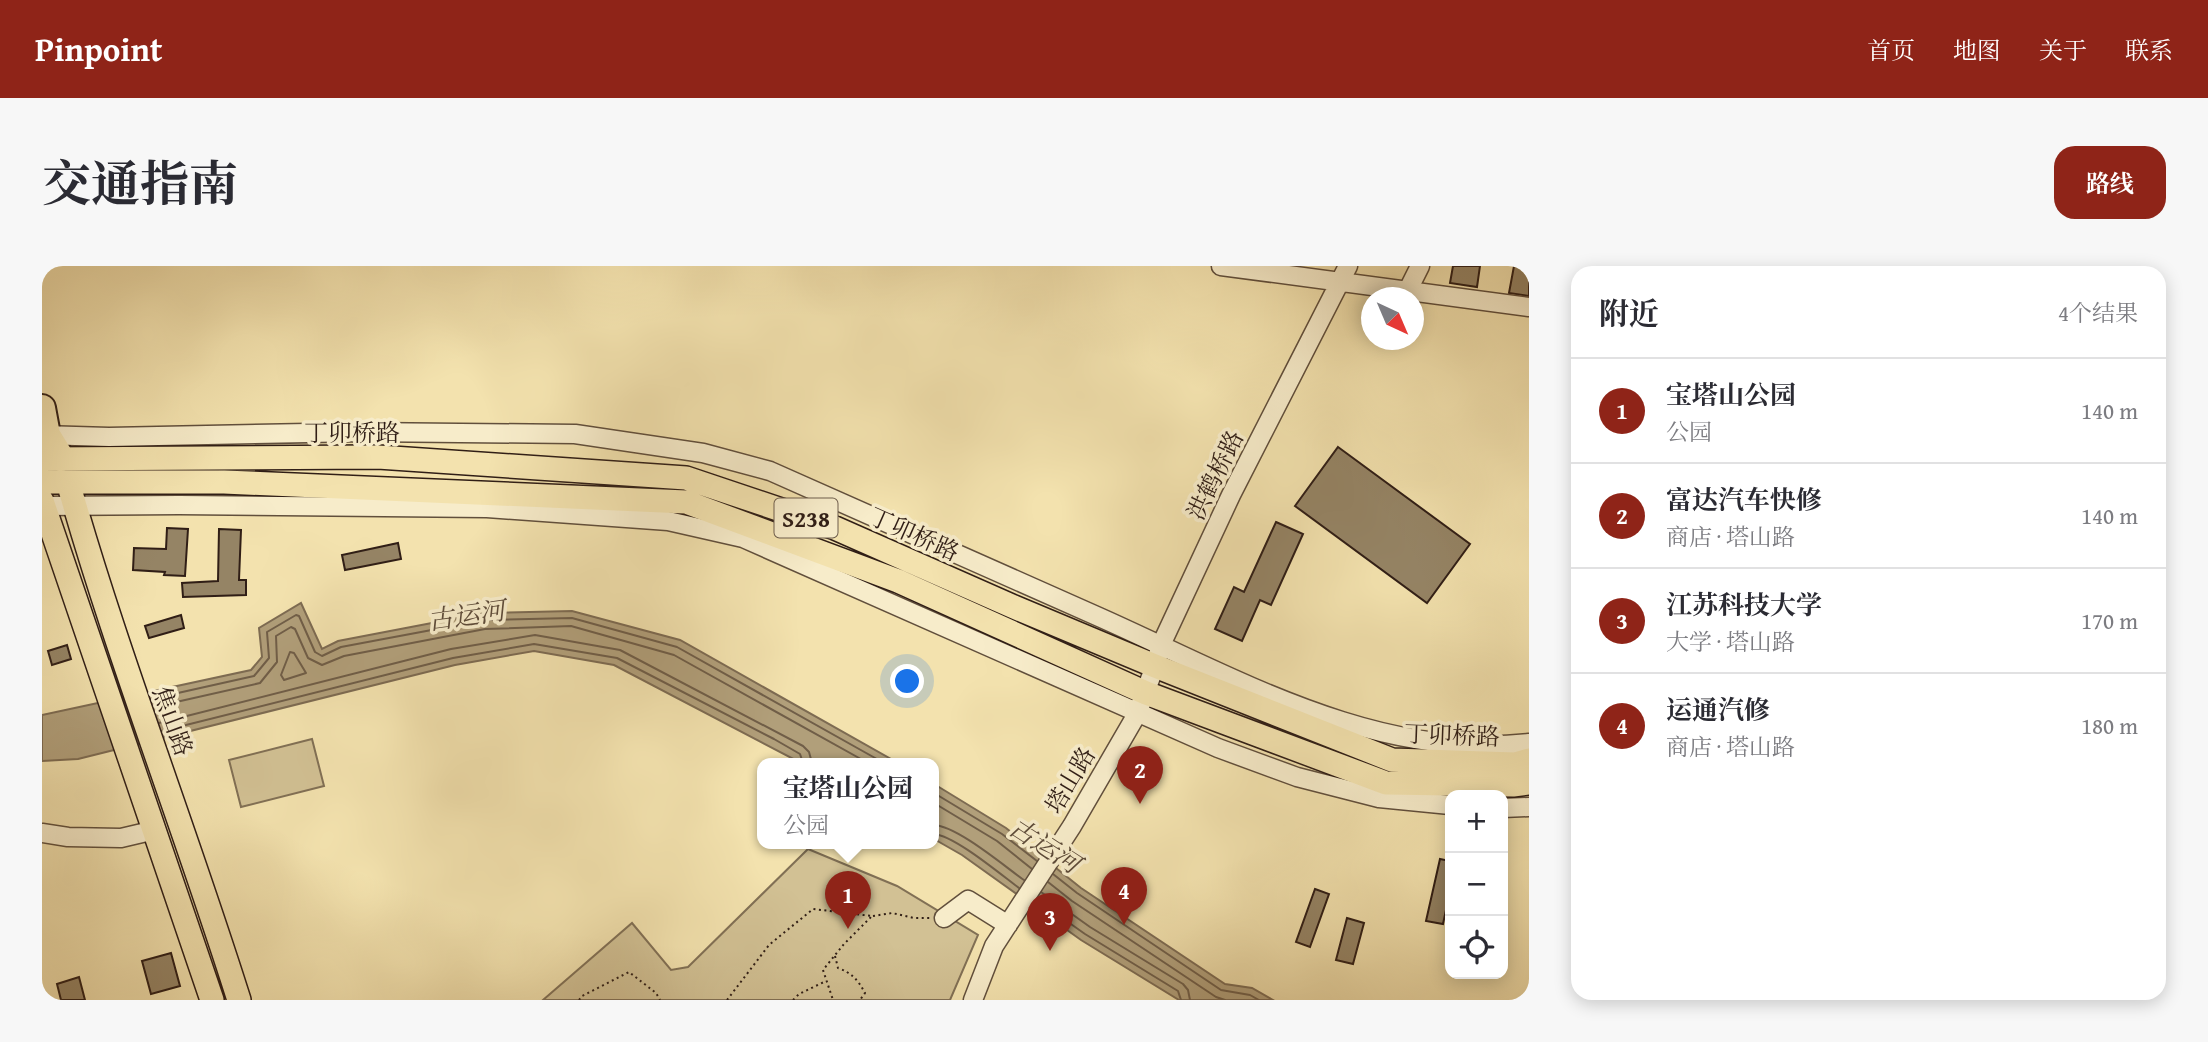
<!DOCTYPE html>
<html lang="zh">
<meta charset="utf-8">
<style>
body{margin:0;font-family:"Gentium Book Plus","Noto Serif SC",serif;background:#f7f7f7;color:#2b2b33}
.controls{position:absolute;right:21px;bottom:21px;display:grid;overflow:hidden;border-radius:14px;box-shadow:0 4px 18px #0003}
.controls button{width:63px;height:63px;display:grid;place-items:center;padding:0;border:0;border-bottom:2px solid #e1e1e2;background:#fff;color:#2b2b33;font:35px sans-serif}
.compass{position:absolute;left:1319px;top:21px;width:63px;height:63px;border-radius:50%;background:#fff;box-shadow:0 4px 18px #0003;rotate:136deg}
.you{position:absolute;left:866px;top:416px;width:24px;height:24px;margin:-18px;border:5px solid #fff;border-radius:50%;background:#1a73e8;box-shadow:0 0 0 10px #1a73e833}
.badge{display:grid;place-items:center;width:46px;height:46px;border-radius:50%;background:#8f2418;color:#fff;font-size:23px;font-weight:700}
.pin{position:absolute;translate:-50% -58px;filter:drop-shadow(0 2px 4px #0008)}
.pin::after{content:'';position:absolute;top:37px;width:24px;height:21px;background:inherit;clip-path:polygon(0 0,100% 0,50% 100%)}
.popup{position:absolute;left:715px;top:492px;width:182px;height:91px;box-sizing:border-box;display:grid;place-content:center;border-radius:14px;background:#fff;filter:drop-shadow(0 2px 5px #0005);font-size:23px;white-space:nowrap;color:#7c7c81}
.popup b{font-size:26px;color:#2b2b33}
.popup::after{content:'';position:absolute;left:50%;top:100%;margin-left:-14px;border:14px solid transparent;border-top-color:#fff}
.list{margin:0;padding:0;list-style:none}
h2{display:flex;justify-content:space-between;align-items:center;height:91px;margin:0;padding:0 28px;font-size:30px}
h2 small{font-size:23px;font-weight:400;color:#7c7c81}
.list li{display:grid;grid-template-columns:46px 1fr auto;gap:21px;align-items:center;box-sizing:border-box;height:105px;padding:0 28px;border-top:2px solid #e1e1e2}
.list b{display:block;font-size:26px;white-space:nowrap}
.list p{margin:0;font-size:23px;white-space:nowrap;color:#7c7c81}
.list em{font-size:23px;font-style:normal;color:#7c7c81}
.icon{flex:none;width:38px;height:38px;fill:none;stroke:currentColor;stroke-width:2;stroke-linecap:round;stroke-linejoin:round}
.map{position:relative;flex:none;width:1487px;height:734px;overflow:hidden;border-radius:21px}
header{display:flex;align-items:center;gap:42px;box-sizing:border-box;height:98px;padding:0 35px;background:#8f2418;color:#fff}
header strong{font-size:33px}
nav{display:flex;gap:38px;margin-inline-start:auto;font-size:24px}
.intro{display:flex;align-items:center;justify-content:space-between;box-sizing:border-box;height:168px;padding:0 42px}
h1{margin:0;font-size:49px}
.button{padding:18px 32px;border-radius:21px;background:#8f2418;color:#fff;font-size:24px;font-weight:700}
main{display:flex;gap:42px;padding:0 42px}
aside{flex:1;background:#fff;border-radius:21px;box-shadow:0 4px 18px #0003}
.map>svg:first-child{display:block}
.green{fill:#d2c194;stroke:#817055;stroke-width:2}
.water{fill:#b19f7a;stroke:#7d6b52;stroke-width:2}
.lines{fill:none;stroke-linecap:round;stroke-linejoin:round}
.shore{stroke:#705e48;stroke-width:2}
.building{fill:#958465;stroke:#301e16;stroke-width:2}
.minor-casing{stroke:#614f3c;stroke-width:21}
.major-casing{stroke:#301e16;stroke-width:26}
.highway-casing{stroke:#301e16;stroke-width:30}
.path{stroke:#301e16;stroke-width:2;stroke-dasharray:2 3.5;stroke-linecap:butt}
.minor{stroke:#f7ecca;stroke-width:18}
.major{stroke:#f3e2ae;stroke-width:23}
.highway{stroke:#f3e2ae;stroke-width:26}
.labels{text-anchor:middle;dominant-baseline:central;stroke-width:7;stroke-linejoin:round;paint-order:stroke}
.shield{fill:#f7ecca;stroke:#6c5c4c;stroke-width:2}
.shield-label{font-size:23px;font-weight:bold;fill:#301e16}
.street-label{font-size:24px;fill:#301e16;stroke:#f7ecca}
.water-label{font-size:26px;font-style:italic;fill:#5d4b39;stroke:#f7ecca}
</style>
<header>
<strong>Pinpoint</strong>
<nav><a>首页</a><a>地图</a><a>关于</a><a>联系</a></nav>
</header>
<div class="intro"><h1>交通指南</h1><a class="button">路线</a></div>
<main>
<div class="map">
<svg width="1487" height="734" viewBox="0 0 1487 734">
<rect width="100%" height="100%" fill="#f3e2ae"/>
<filter id="stains"><feTurbulence type="fractalNoise" baseFrequency=".00286" numOctaves="4"/><feColorMatrix values="0 0 0 0 .2 0 0 0 0 .09 0 0 0 0 .02 0 0 0 .5 -.17"/></filter>
<radialGradient id="worn" r=".72"><stop offset=".6" stop-color="#630" stop-opacity="0"/><stop offset="1" stop-color="#630" stop-opacity=".3"/></radialGradient>
<path class="green" d="M270,473L282,520L199,541L187,494Z
M766,583L855,620L936,669L908,734H501L590,657L629,704L646,701Z"/>
<path class="water" d="M259,337L280,383L296,375L442,347L530,345L638,374L856,497H759L572,399L492,385L413,399L36,493L0,495V449L209,404L220,391L217,362Z
M892,518L964,562L1039,622L1183,718L1210,722L1231,734H1137L1039,674L920,589L892,573Z"/>
<g class="lines">
<path class="shore" d="M248,386L252,387L264,407L242,414L239,409Z
M109,433L212,410L227,392L225,366L254,349L257,350L273,386L280,390L299,381L443,354L530,352L635,381L842,497
M112,441L218,417L235,396L234,370L249,361L253,363L266,392L280,399L302,390L443,363L529,360L632,389L826,497
M117,457L409,383L493,369L578,384L761,480L767,486L770,497
M120,465L411,392L492,378L575,392L732,473L758,488L761,497
M892,527L960,568L995,595
M892,537L955,575L990,603
M892,559C915,560 962,600 982,614
M892,568C913,570 958,608 977,622
M1011,608L1035,627L1179,724L1208,729L1217,734
M1006,616L1030,635L1174,731L1183,734
M999,626L1048,661L1141,718L1146,724L1148,734
M995,634L1043,668L1136,725L1139,734"/>
</g>
<path class="building" d="M1411,0H1438L1435,21L1408,17Z
M1472,0H1487V30L1467,27Z
M1296,181L1428,278L1385,337L1253,240Z
M1234,256L1261,268L1229,339L1218,334L1200,375L1173,363L1192,321L1202,326Z
M125,262L146,263L143,310L122,309L123,306L91,304L92,282L124,283Z
M177,263L199,264L197,314H204V329L141,331L140,317L176,315Z
M356,277L359,293L303,304L300,289Z
M139,349L142,362L107,372L103,360Z
M25,379L29,393L10,399L6,385Z
M1398,593L1408,595V625L1401,658L1384,655Z
M1273,623L1287,628L1268,681L1254,676Z
M1305,652L1322,657L1311,698L1294,694Z
M129,687L138,720L109,728L100,695Z
M37,711L43,734H19L15,718Z"/>
<g class="lines">
<g class="minor-casing">
<path id="minor" d="M1179,0L1487,41
M1365,26L1378,0
M0,169L67,171L319,166L533,168L661,187L728,205C837,253 947,302 1057,351C1192,411 1334,495 1487,477
M0,240L137,239L445,242L626,255L701,272L1176,482L1255,511L1337,532L1408,539
M1461,542L1487,541
M0,567L26,571L79,572L113,564
M902,652L926,634L966,659
M931,734L952,680L1030,560L1095,448L1113,400L1119,379L1189,229L1306,0"/>
</g>
<g class="major-casing">
<path id="major" d="M0,193L336,191L644,212L793,262L972,341L1113,400L1350,494L1473,498L1487,494
M22,202C72,382 141,556 197,734
M0,216H182L644,236L856,315L1104,427L1344,517L1471,519L1487,517
M0,235L170,734"/>
</g>
<g class="highway-casing">
<path id="highway" d="M0,142L5,169L19,192"/>
</g>
<path class="path" d="M831,650L850,647L872,652H888
M793,690L796,702C810,707 816,714 823,727L818,734
M537,734L540,730L587,706L614,727L618,734
M685,734L727,679L771,643L830,650L802,678L781,704L791,734
M751,734L757,728L782,716"/>
<use href="#minor" class="minor"/>
<use href="#major" class="major"/>
<use href="#highway" class="highway"/>
</g>
<g class="labels">
<rect class="shield" x="732.5" y="232.5" width="63" height="39" rx="5"/>
<g class="shield-label">
<text x="764" y="252">S238</text>
</g>
<g class="street-label">
<text x="310" y="166">丁卯桥路</text>
<text transform="translate(1173 209) rotate(-64)">洪鹤桥路</text>
<text transform="translate(872 268) rotate(24)">丁卯桥路</text>
<text transform="translate(131 455) rotate(70)">焦山路</text>
<text transform="translate(1410 469) rotate(2)">丁卯桥路</text>
<text transform="translate(1028 514) rotate(-59)">塔山路</text>
</g>
<g class="water-label">
<text transform="translate(424 349) rotate(-8)">古运河</text>
<text transform="translate(1003 579) rotate(33)">古运河</text>
</g>
</g>
<rect width="100%" height="100%" filter="url(#stains)"/>
<rect width="100%" height="100%" fill="url(#worn)"/>
</svg>
<div class="controls">
<button>+</button>
<button>−</button>
<button><svg class="icon" aria-label="locate" viewBox="0 0 24 24"><circle cx="12" cy="12" r="6"/><path d="M12 2v4M12 18v4M2 12h4M18 12h4"/></svg></button>
</div>
<svg class="compass" viewBox="-18 -18 36 36"><path d="M0-13l5 13h-10z" fill="#e53935"/><path d="M0 13l5-13h-10z" fill="#7c7c81"/></svg>
<div class="you"></div>
<div class="pin badge" style="left:806px;top:663px">1</div>
<div class="popup"><b>宝塔山公园</b>公园</div>
<div class="pin badge" style="left:1098px;top:538px">2</div>
<div class="pin badge" style="left:1008px;top:685px">3</div>
<div class="pin badge" style="left:1082px;top:659px">4</div>
</div>
<aside>
<h2>附近<small>4个结果</small></h2>
<ul class="list">
<li><span class="badge">1</span><div><b>宝塔山公园</b><p>公园</p></div><em>140 m</em></li>
<li><span class="badge">2</span><div><b>富达汽车快修</b><p>商店 · 塔山路</p></div><em>140 m</em></li>
<li><span class="badge">3</span><div><b>江苏科技大学</b><p>大学 · 塔山路</p></div><em>170 m</em></li>
<li><span class="badge">4</span><div><b>运通汽修</b><p>商店 · 塔山路</p></div><em>180 m</em></li>
</ul>
</aside>
</main>
